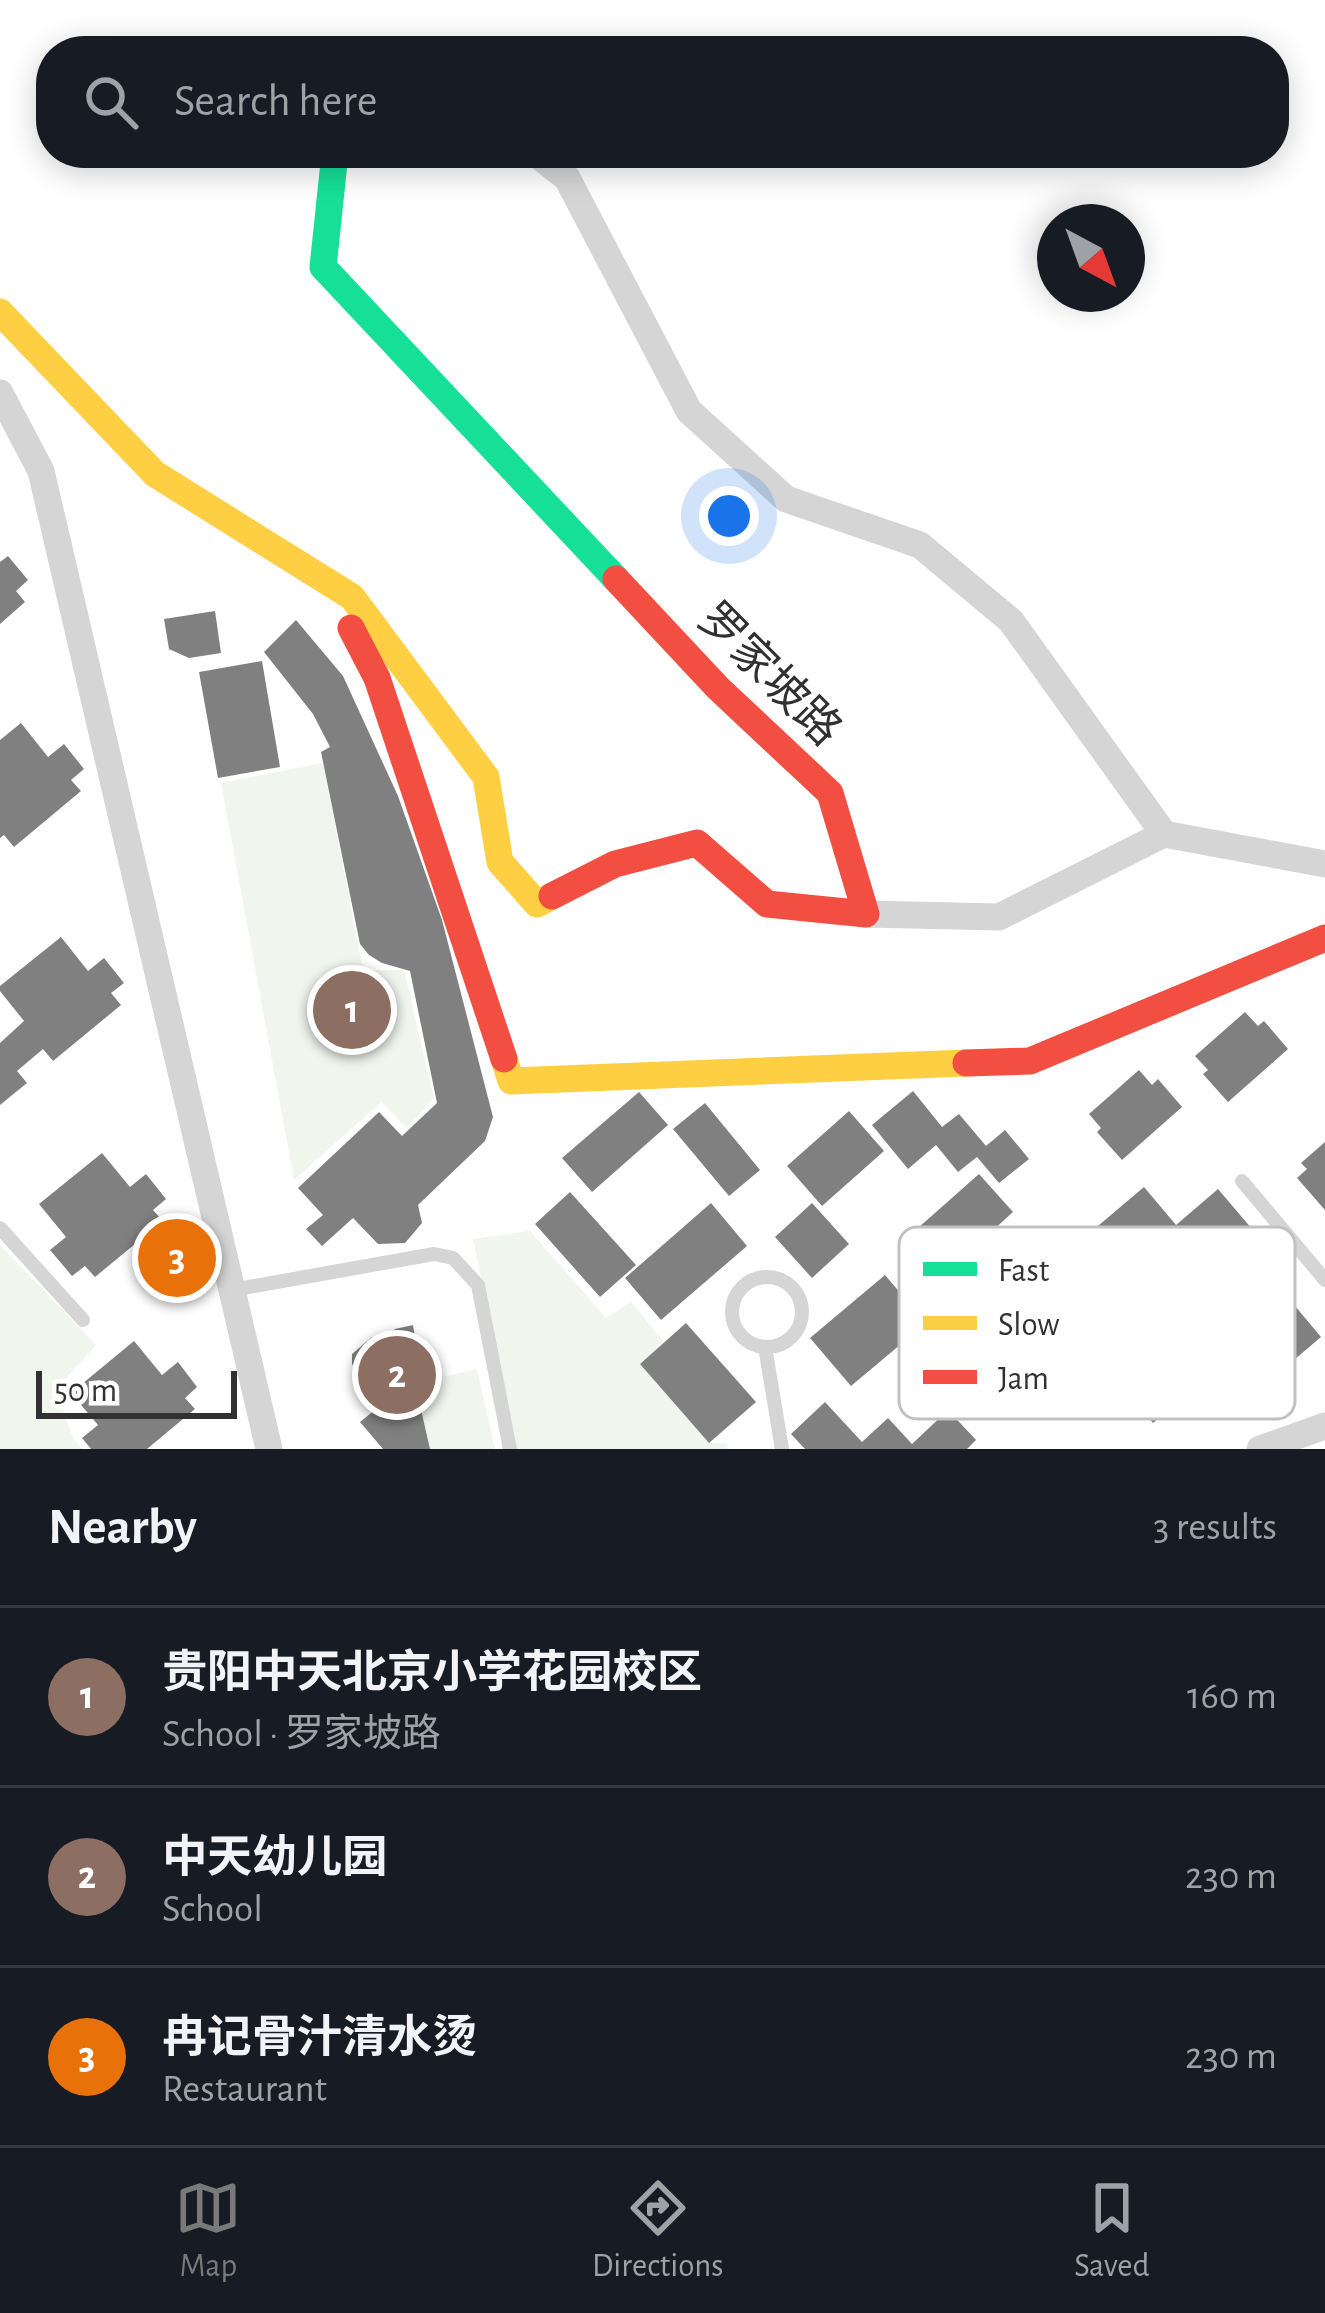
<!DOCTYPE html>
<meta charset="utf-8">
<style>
body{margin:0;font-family:"Alegreya Sans","Noto Sans SC",sans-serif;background:#242831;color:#f1f3f6}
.compass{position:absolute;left:1037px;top:204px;width:108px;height:108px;border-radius:50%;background:#171b24;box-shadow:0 6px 30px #0003;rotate:139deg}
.scale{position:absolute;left:36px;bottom:30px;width:201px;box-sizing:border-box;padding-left:12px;border:6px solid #313131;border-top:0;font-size:33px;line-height:42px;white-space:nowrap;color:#313131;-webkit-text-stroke:9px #fff;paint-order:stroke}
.you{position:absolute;left:729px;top:516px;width:42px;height:42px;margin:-30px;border:9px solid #fff;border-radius:50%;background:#1a73e8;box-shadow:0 0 0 18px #1a73e833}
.badge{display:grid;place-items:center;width:78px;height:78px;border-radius:50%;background:#797979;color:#fff;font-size:39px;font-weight:700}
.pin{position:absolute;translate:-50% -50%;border:6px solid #fff;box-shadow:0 3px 12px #0006}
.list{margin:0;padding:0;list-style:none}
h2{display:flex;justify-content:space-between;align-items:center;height:156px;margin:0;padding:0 48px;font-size:51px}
h2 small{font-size:39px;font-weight:400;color:#9ea1a6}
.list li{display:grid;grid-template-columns:78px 1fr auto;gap:36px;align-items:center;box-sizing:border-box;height:180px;padding:0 48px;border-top:3px solid #363941}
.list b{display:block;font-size:45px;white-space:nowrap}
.list p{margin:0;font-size:39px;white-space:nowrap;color:#9ea1a6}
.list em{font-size:39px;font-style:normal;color:#9ea1a6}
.icon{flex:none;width:66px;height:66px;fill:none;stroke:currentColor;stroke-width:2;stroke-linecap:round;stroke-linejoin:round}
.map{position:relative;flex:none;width:1325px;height:1449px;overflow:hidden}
.search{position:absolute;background:#171b24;box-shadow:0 6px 30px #0003;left:36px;right:36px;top:36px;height:132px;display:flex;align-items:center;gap:30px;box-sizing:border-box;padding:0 42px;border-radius:48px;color:#9ea1a6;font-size:45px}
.sheet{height:696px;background:#171b24}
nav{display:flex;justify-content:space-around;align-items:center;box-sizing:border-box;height:168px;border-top:3px solid #363941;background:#171b24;font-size:33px;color:#9ea1a6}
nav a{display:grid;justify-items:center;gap:6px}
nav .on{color:#797979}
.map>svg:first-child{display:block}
.green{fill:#f0f5ee}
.building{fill:#808080}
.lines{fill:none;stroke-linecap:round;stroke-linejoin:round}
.lane{stroke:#d5d5d5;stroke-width:14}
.street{stroke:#d5d5d5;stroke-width:27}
.fast{stroke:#16e098;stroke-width:27}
.slow{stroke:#ffcf43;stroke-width:27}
.jam{stroke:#f24e42;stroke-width:27}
.labels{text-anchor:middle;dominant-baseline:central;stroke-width:12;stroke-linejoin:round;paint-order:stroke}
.street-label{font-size:45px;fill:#313131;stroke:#fff}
.key{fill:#fff;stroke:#c1c1c1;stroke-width:3}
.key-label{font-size:33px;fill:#313131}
</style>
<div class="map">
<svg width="1325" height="1449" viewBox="0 0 1325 1449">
<rect width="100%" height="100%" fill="#fff"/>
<path class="green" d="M323,763L363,970H404L434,1098L407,1128L381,1102L294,1180L221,783Z
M530,1231L606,1318L631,1302L664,1342L640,1364L709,1443H727L728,1449H517L473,1239Z
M0,1245L96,1345L55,1390L74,1440L82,1449H0Z
M477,1369L495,1449H430L415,1383Z"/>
<path class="building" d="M8,556L28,580L16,591L25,602L0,624V562Z
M215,611L221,653L189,658L169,649L164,619Z
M296,620L343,676L398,796L442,920L493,1117L485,1141L418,1205L422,1223L405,1243L378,1244L353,1218L322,1246L306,1229L323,1215L298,1188L379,1112L402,1136L437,1103L410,971L382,963L369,955L360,944L321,752L330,747L313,714L264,652Z
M262,661L280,767L218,778L199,672Z
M21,723L48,757L64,744L84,769L71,780L81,791L14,847L4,835L0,838V740Z
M61,937L88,971L104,958L124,983L111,993L121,1005L53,1061L43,1049L17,1071L27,1083L0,1105V1043L24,1021L0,991V986Z
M1245,1012L1258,1026L1264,1021L1288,1049L1228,1102L1203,1074L1208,1070L1195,1056Z
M1139,1070L1152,1085L1158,1079L1182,1107L1122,1160L1097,1132L1101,1128L1089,1114Z
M913,1091L942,1127L959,1114L986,1146L1005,1130L1029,1159L999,1183L977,1157L958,1172L936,1145L908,1169L872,1125Z
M639,1092L668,1125L592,1192L562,1158Z
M705,1103L760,1170L729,1196L673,1129Z
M849,1111L884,1151L822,1206L787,1166Z
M1325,1142V1210L1297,1178L1307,1169L1301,1163Z
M102,1153L130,1187L146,1174L166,1199L153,1210L163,1221L95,1277L85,1266L72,1276L50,1250L66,1237L39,1204Z
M979,1174L1013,1212L936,1282L901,1243Z
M1144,1187L1176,1225L1218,1189L1280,1262L1239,1297L1183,1230L1078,1319L1040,1275Z
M570,1192L636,1265L600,1297L535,1224Z
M711,1203L747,1246L661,1320L625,1278Z
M812,1203L849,1244L812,1278L775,1237Z
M885,1275L926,1323L851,1386L810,1338Z
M1290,1300L1321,1337L1275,1376L1260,1358L1213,1399L1200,1383L1153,1423L1123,1387L1092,1413L1051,1365L1095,1327L1133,1372L1168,1342L1185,1362L1230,1323L1244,1340Z
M686,1323L756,1402L709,1443L640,1364Z
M413,1325L417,1349L411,1350L415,1383L430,1449H383L360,1422L376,1409L357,1386L365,1380L352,1364V1354L372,1337L378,1343L395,1329Z
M134,1341L162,1375L178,1362L197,1387L185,1398L195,1409L147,1449H91L82,1438L98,1425L71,1393Z
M825,1402L862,1442L888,1418L912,1444L948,1410L976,1440L967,1449H805L791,1434Z"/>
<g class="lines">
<path class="lane" d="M1242,1181L1325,1280
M0,1228L83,1320
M732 1312a35 35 0 1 1 70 0a35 35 0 1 1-70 0Z
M232,1290L434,1254L453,1258L478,1285L510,1449
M765,1347L782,1449"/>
<path class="street" d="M535,153L567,178L689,411L786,499L920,545L1011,621L1164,834L1325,864
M0,393L41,471L269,1449
M866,914L999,917L1164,834
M1260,1449L1325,1426"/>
<path class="fast" d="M335,153L323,267L616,579"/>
<path class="slow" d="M0,312L155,474L352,597L486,777L500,862L537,904L552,896
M504,1059L511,1081L966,1063"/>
<path class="jam" d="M351,628L377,678L504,1059
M552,896L615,864L697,843L767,904L866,914L830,793L718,688L616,579
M966,1063L1030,1061L1325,938"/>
</g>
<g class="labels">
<g class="street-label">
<text transform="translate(769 675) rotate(45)">罗家坡路</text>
</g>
</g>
<rect x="899" y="1227" width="396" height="192" rx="18" class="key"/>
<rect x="923" y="1262" width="54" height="14" fill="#16e098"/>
<rect x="923" y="1316" width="54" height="14" fill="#ffcf43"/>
<rect x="923" y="1370" width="54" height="14" fill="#f24e42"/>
<g class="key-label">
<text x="998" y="1281">Fast</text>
<text x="998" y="1335">Slow</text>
<text x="998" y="1389">Jam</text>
</g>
</svg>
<svg class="compass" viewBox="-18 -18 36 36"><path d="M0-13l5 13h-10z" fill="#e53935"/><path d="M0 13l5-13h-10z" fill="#9ea1a6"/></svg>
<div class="scale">50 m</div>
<div class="you"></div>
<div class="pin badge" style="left:352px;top:1010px;background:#8d6e63">1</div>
<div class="pin badge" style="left:397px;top:1375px;background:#8d6e63">2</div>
<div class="pin badge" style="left:177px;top:1258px;background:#e8710a">3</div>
<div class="search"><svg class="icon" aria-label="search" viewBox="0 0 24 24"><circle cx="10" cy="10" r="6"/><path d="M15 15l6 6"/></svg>Search here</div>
</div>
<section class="sheet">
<h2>Nearby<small>3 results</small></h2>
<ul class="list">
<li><span class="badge" style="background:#8d6e63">1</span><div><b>贵阳中天北京小学花园校区</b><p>School · 罗家坡路</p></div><em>160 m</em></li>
<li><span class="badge" style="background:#8d6e63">2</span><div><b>中天幼儿园</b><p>School</p></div><em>230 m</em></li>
<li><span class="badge" style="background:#e8710a">3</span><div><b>冉记骨汁清水烫</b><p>Restaurant</p></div><em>230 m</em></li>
</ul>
</section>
<nav>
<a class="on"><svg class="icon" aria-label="map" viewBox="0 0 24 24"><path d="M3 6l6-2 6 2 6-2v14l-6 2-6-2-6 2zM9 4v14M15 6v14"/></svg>Map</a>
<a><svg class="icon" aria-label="directions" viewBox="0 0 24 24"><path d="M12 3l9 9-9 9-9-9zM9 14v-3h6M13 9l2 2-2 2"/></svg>Directions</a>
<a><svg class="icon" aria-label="saved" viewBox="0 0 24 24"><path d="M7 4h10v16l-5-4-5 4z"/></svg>Saved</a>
</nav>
